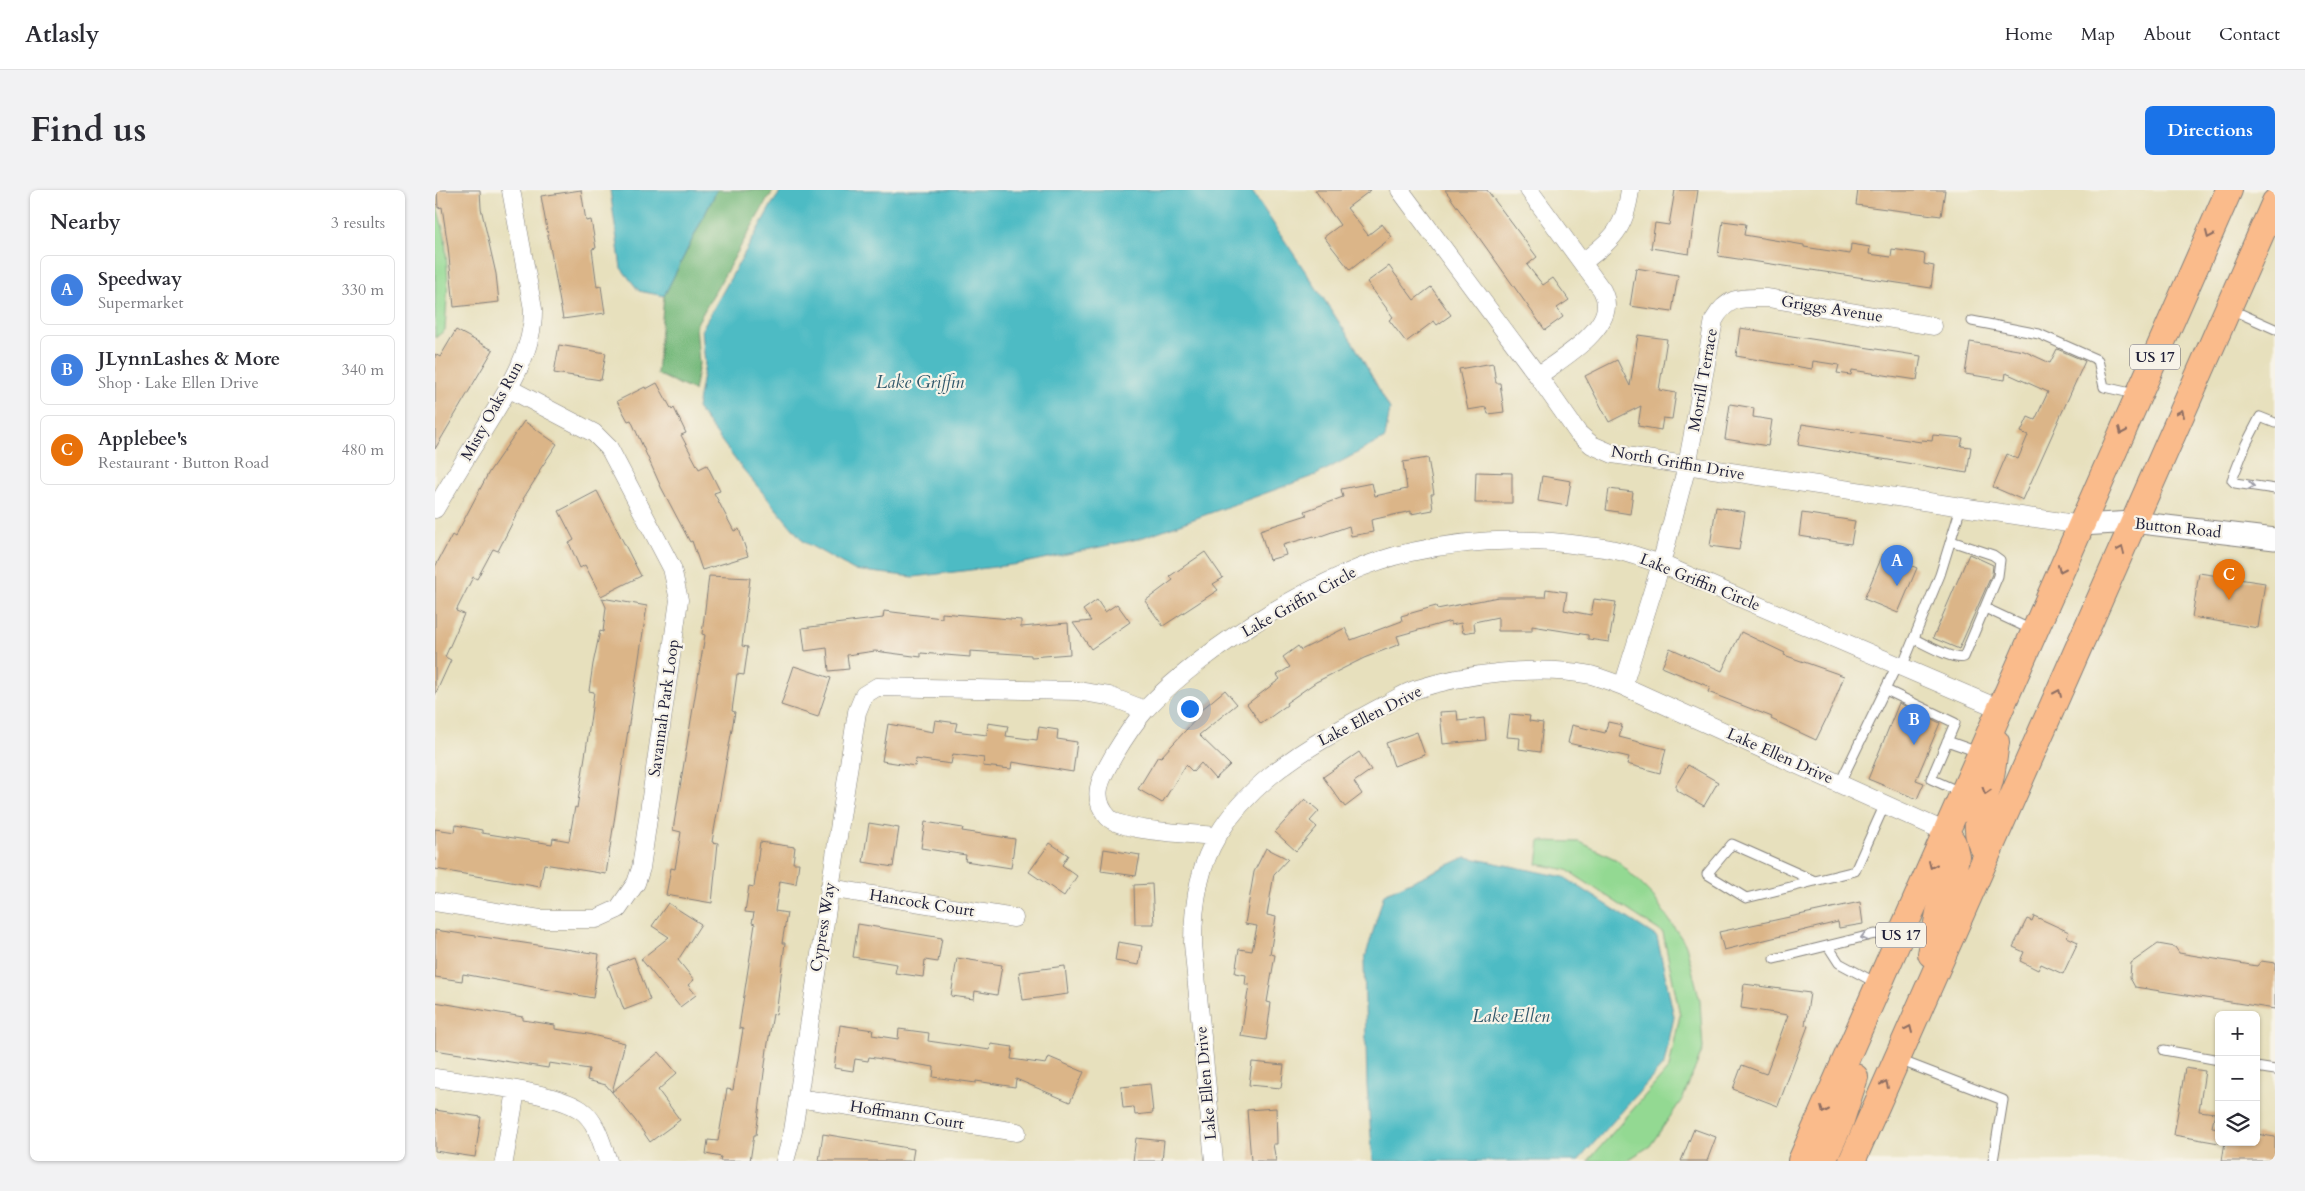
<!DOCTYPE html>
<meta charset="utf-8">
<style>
body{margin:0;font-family:Cardo,serif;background:#f2f2f3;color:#2b2b33}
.controls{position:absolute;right:15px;bottom:15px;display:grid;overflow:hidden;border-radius:8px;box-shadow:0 1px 4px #0004}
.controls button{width:45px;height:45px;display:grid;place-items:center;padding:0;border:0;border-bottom:1px solid #e1e1e2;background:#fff;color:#2b2b33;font:25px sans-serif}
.you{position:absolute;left:754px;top:518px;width:18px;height:18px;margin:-12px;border:4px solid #fff;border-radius:50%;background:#1a73e8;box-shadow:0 0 0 8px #1a73e833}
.badge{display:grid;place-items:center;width:32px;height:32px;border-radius:50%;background:#1a73e8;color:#fff;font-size:16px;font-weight:700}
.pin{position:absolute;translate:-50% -41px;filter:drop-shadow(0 1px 2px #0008)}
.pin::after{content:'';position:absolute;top:26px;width:18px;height:15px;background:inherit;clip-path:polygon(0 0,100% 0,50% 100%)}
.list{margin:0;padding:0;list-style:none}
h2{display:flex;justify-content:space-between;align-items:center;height:65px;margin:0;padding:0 20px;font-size:21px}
h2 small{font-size:16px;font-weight:400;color:#7c7c81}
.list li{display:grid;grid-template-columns:32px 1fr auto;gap:15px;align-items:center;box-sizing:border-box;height:70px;margin:0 10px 10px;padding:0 10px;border:1px solid #e1e1e2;border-radius:8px}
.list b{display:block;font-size:19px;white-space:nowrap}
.list p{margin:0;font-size:16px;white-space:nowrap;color:#7c7c81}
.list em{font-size:16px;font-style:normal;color:#7c7c81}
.icon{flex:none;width:28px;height:28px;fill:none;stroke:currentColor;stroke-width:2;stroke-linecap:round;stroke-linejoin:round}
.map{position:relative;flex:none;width:1840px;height:971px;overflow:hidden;border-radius:8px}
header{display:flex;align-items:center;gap:30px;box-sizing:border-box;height:70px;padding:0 25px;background:#fff;border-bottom:1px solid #e1e1e2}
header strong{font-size:24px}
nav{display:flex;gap:28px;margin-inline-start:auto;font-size:18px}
.intro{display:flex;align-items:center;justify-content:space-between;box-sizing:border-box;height:120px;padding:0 30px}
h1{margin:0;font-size:35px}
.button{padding:12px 22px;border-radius:8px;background:#1a73e8;color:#fff;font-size:18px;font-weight:700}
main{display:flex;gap:30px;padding:0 30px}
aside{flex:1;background:#fff;border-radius:8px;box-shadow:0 1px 4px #0004}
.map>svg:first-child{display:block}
.green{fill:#93d992;stroke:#5a7e66}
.forest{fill:#76b97c;stroke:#4c6e5c}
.water{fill:#4dbbc4;stroke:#386e80}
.building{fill:#dbb588}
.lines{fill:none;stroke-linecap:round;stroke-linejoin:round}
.service-casing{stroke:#84817c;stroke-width:11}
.minor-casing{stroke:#84817c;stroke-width:19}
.tertiary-casing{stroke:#84817c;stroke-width:23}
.primary-casing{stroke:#84817c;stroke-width:28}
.service{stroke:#fff;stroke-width:9}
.minor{stroke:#fff;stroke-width:18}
.tertiary{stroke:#fff;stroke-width:21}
.primary{stroke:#fabb8b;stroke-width:26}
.oneway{stroke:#8e6e63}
.oneway2{stroke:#9c9ca7}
.labels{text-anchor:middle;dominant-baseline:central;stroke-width:4.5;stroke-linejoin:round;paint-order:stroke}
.shield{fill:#f7f3e8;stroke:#62616f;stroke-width:1}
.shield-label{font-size:15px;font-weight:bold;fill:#22223b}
.street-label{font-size:16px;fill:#22223b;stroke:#f7f3e8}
.water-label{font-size:18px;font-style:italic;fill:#31586b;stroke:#f7f3e8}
</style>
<header>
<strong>Atlasly</strong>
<nav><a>Home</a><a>Map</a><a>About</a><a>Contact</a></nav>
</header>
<div class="intro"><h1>Find us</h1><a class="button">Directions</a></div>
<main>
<aside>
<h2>Nearby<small>3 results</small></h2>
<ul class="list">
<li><span class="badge" style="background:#3f7fe0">A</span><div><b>Speedway</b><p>Supermarket</p></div><em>330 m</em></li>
<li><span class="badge" style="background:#3f7fe0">B</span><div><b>JLynnLashes &amp; More</b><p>Shop · Lake Ellen Drive</p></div><em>340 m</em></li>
<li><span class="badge" style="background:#e8710a">C</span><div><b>Applebee's</b><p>Restaurant · Button Road</p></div><em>480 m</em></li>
</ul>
</aside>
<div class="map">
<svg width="1840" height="971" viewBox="0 0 1840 971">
<rect width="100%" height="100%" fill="#f7f3e8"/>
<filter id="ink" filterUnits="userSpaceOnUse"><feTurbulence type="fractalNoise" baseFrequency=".02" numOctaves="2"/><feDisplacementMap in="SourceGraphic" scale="10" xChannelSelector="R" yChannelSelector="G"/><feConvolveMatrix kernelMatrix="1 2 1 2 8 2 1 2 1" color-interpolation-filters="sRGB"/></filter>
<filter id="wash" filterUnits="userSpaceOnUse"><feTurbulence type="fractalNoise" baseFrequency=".0096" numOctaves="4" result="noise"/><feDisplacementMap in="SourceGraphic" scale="20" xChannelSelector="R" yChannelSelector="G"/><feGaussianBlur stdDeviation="1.12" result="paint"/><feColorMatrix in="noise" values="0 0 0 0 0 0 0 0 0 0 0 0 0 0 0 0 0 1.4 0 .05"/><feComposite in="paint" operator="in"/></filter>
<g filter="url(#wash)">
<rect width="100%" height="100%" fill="#e7e0bd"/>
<path class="green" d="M0,9L10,46L13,91L10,140L0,148Z
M1105,651L1145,652L1182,670L1218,706L1251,755L1265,811L1268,859L1248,908L1215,956L1191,971H1153L1234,878L1245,825L1228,743L1132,680L1102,674Z"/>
<path class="forest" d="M282,0H339L332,10L261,135L264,174L259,201L222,184L229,106Z"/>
<path class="water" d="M175,0H282L229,106L204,101L186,78Z
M347,0H816L920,156L955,219L950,248L881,285L703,349L584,374L479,387L419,380L369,352L302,272L262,218L270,174L267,139L337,14Z
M1031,667L1129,687L1222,747L1239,827L1229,874L1143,971H938L932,896L929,772L949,704Z"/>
<g id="blocks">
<path class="building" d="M2,0H45L46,18L61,84L64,112L19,117L13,57L7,17L3,18Z
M146,0L151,31L156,30L161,58L157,59L162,97L166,96L170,123L128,129L106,6Z
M880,0H936L912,18L933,45L947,34L957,47L915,80L889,47L905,35Z
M1010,0H1052L1102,67L1092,75L1108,95L1118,88L1134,110L1122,118L1128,127L1110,140Z
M1240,0H1263L1254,64L1216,58L1220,33L1234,35Z
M1423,0H1510L1506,26L1421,15Z
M1288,31L1311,34L1309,45L1369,55V57L1415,64L1416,54L1435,57L1434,64L1456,67L1457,59L1490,64L1489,74L1499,76L1496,98L1283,66Z
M954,76L979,110L996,97L1016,125L1002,135L999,131L971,152L954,130L958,127L932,92Z
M1201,78L1243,85L1237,122L1195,116Z
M1305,138L1486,166L1482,190L1417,180L1416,185L1402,183L1404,175L1378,171L1377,179L1301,166Z
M21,140L58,160L0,259V164L5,167Z
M1203,145L1232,149L1224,200L1241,203L1237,229L1228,228L1226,240L1203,236L1206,216L1174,232L1150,186L1182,170L1195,196Z
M1535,152L1589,161L1615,173L1622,159L1650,171L1588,310L1558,297L1572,264L1583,269L1593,245L1586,242L1593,227L1600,230L1613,202L1571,183L1570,190L1530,184Z
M124,155L171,163L166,190L119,183Z
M1058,173L1061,193H1065L1069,222L1053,224L1051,217L1033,220L1024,179Z
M222,193L237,220L239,218L251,243L246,245L264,279L272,275L285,301L279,303L299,341L304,339L313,366L267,380L257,351L255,352L226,297L196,230L193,231L182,211L210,197L211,199Z
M1295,214L1319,218L1318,227L1337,230L1333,256L1290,249Z
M89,231L122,254L104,281L105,282L88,309L89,310L63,361L58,359L42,389L38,387L21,421L29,424L10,467L16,470L0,505V377L17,345L20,347L54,282Z
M1367,234L1486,252L1487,250L1497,251L1498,245L1528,248L1526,256L1536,257L1532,283L1363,255Z
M993,268L999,304H996L998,320L976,324V321L936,330L938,342L916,346L914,336L880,348L879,346L848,355L851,365L834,370L825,340L872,325L870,321L908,307L906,299L937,293L940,306L972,299L968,272Z
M1041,282L1077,283V313H1040Z
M1107,286L1136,291L1132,316L1103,311Z
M1174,299L1198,302L1195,324L1171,320Z
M162,301L206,386L166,406L150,375L145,378L134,353L139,350L124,321Z
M1281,317L1310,322L1304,360L1275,356Z
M1367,323L1420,331L1416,354L1364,346Z
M770,362L788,388L778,394L783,400L728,436L710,411L738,390L735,386Z
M1448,364L1482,378L1463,423L1429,409Z
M1534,364L1558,375L1557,384L1524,459L1498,448Z
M1764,383L1830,393L1823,438L1757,427Z
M274,386L315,388L307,456L313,457L309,485L302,484L297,521L300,522L277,652L283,653L277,713L231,705L236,678L240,679L246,642L238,640L270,445L267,444Z
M1111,399L1132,402L1129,420L1156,425L1159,409L1181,412L1174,452L1153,449V445L1097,436V441H1063V427L1039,432L1040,441L1028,443L1026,433L1016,435V431L962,446L965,454L929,468L881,492L851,513L852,515L826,534L812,514L845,489L842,485L855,477L848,467L863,456L866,460L910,438L916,450L967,431L966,426L1001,416L1002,419L1063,407H1110Z
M167,408L212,416L171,684L109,674L105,697L0,679V639L20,642L21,635L47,640V643L117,654L118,648L134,651L140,617L142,618L153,547L159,502L154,501L158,474L165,441L168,442L171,417Z
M662,410L670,422L682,414L695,432L656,459L638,433L656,431L648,420Z
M449,421L507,428V423L586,430V437L633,433L635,464L596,467V465L535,461V467L486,463V467L440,461L412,465L414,479L394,481L392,458L370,461L367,438L448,428Z
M1306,442L1350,463L1349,465L1409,486L1398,515L1381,550L1336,529L1337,527L1273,502L1275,497L1227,477L1235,458L1287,481Z
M359,476L396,488L383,527L346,515Z
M790,500L802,514L764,545L795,575L780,589L766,573L758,582L751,575L727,613L703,599L723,566L726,567L762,528L760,525Z
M1464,513L1505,533L1481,590L1489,593L1482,609L1433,589Z
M1022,521L1023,531L1049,528L1051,550L1008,554L1005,522Z
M1075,524L1095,526L1094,531L1108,533L1105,562L1084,559L1085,548L1072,547Z
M500,530L522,533L520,541L552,545L553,533L573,536L571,546L602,550L604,537L623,540L622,549L642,552L638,582L577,572L576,579L548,576L549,568L518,564L516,574L481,569L480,576L447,571L453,534L498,542Z
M1173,532L1187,535L1184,547L1231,559L1225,583L1192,574L1194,567L1133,553L1137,535L1170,543Z
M982,542L990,565L959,576L951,553Z
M924,562L936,580L919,592L927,604L910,617L888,587Z
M1253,575L1283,592L1269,616L1241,600V595Z
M870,609L884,621L875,631L882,637L861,661L840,642Z
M490,632L528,638L527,641L580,649L576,678L530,671L531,665L486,658Z
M434,633L464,638L458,677L428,672Z
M325,652L360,657L358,673H364L361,694L345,691L340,721L352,723L347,753H350L341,825L338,824L332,859L321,945H319L315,971H285L286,967L271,964L273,950L283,951L292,899L298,900L308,839L304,838L320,734L317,733L319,723L310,722L314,696L319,697Z
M615,653L633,665L627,675L642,686L629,706L594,682Z
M831,658L853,669L839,684L832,725L841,727L835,764L840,765L832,812L836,813L831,850L806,846L814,795H810L811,785L800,783L804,759L817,761L822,736L810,734L819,682Z
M669,659L705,665L701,686L666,681Z
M717,694L719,734H700L699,695Z
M1425,712L1428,734L1404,738L1403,732L1289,760L1284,742Z
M233,713L266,734L243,770L259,790L253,795L261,805L245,817L206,769L234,747L217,736Z
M1599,726L1634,742L1632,747L1643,752L1628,784L1606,774L1603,780L1585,771L1589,762L1578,757L1592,729L1597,731Z
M423,734L507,748L503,772L490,770L488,787L460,783L462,774L418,767Z
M0,740L164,764L158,808L28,784L27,791L0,787Z
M683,752L707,756L704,775L680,771Z
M1723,754L1740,757L1744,763L1822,776L1826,771L1840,773V819L1700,797L1695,788L1696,773Z
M199,767L215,810L189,820L173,777Z
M522,768L567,775L562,805L540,801L539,809L516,806Z
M630,776L633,804L588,810L584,782Z
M1309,794L1375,803L1370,835L1373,836L1343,916L1298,899L1307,875L1331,884L1353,825L1306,818Z
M0,812L88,827V830L120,835V839L153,844L190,853L177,902L224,862L242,883L223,900L245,930L215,952L200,930L171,895L152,890L154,879L114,873L113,878L0,860Z
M405,835L438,840L437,845L463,849L464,839L494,843L493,851L555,860L556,854L578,857L576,869L611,874L614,867L649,882L635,912L581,889L580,897L541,891V893L498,887L499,877L434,867L433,871L420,869L418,881L399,878Z
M817,872L849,875L846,898L814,895Z
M1750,878L1770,881L1764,921L1780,923L1777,937L1784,938V953L1739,945Z
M715,894L718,923L700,925L699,917L688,918L686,897Z
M841,918L842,954H838L841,971H816L812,920Z
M0,920L46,927L40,967L0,961Z
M1259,939L1281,947L1272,971H1246Z
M388,944L479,959L477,971H384Z
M1821,944L1840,947V971H1787L1790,952H1821Z
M701,948L729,951L727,971H698Z"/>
</g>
</g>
<g filter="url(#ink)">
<use href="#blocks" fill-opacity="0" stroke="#84817c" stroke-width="1"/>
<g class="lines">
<g class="service-casing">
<path id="service" d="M1795,119L1840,139
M1537,131L1604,144L1663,170L1669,197L1700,204
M1840,233L1825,227L1811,254L1797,290L1800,293L1840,299
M1550,418L1597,440
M1479,449C1490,454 1519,471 1529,467L1563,386L1565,370L1558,365L1516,351
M1467,477L1505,385L1526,317
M1451,500L1520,533L1496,589L1525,602
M1512,551L1543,562
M1405,593L1462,475
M1380,691L1297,654L1272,684L1311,708L1420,681L1450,614
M1393,756L1404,773L1443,794
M1339,769L1440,744L1461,750
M1729,860L1784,870
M1464,870L1568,910L1558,971
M1821,877L1840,880"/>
</g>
<g class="minor-casing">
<path id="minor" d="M965,0L1103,186L1143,243L1157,255L1178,264L1646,335
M1094,0L1167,100C1169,104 1171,110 1171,115C1171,143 1124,170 1103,186
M1148,72C1178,49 1190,39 1195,0
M0,319C15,294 30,269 46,244C69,206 99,164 98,119L76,0
M1188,496L1226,374L1252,276L1279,130C1293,105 1307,108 1333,108L1498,136
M783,646C761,644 686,642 673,627C654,606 667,586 679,565C688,550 699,533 711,519C769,457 892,380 976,362C1034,349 1093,347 1152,356C1162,357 1174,358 1184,361C1198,364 1212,370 1226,374L1565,519
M394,698L579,728
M0,712L105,729H161L183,719L201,693L206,678L244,410L237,378L174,258L159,243L73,198
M0,888C37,894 118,901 146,920C162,931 167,955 173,971
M363,908L582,942
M69,971L81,901
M350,971L358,941L422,522L429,505L442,497L642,501L674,506L710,520
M779,971L758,754C758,716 763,677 783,645C810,600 855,568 899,543C917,533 934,523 952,514C961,509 970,503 979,500C1030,483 1103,475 1156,485C1166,488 1177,492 1188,496L1511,642"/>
</g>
<g class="tertiary-casing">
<path id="tertiary" d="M1646,335L1698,332L1840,349"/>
</g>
<g class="primary-casing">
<path id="primary" d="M1552,663C1533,639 1548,616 1555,590C1558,578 1559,564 1561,552
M1496,764L1504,723L1518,684L1521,666L1518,653L1511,642
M1366,971L1794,0
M1388,971L1405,933L1420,887
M1417,971L1840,12"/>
</g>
<use href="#service" class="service"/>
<use href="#minor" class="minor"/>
<use href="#tertiary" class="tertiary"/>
<use href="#primary" class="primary"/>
</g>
<defs><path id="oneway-chevron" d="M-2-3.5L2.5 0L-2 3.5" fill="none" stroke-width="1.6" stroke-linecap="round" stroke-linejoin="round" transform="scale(1.25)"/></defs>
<g class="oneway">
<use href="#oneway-chevron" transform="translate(1774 45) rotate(114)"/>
<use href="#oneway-chevron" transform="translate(1746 223) rotate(-66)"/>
<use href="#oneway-chevron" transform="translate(1687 241) rotate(114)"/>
<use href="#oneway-chevron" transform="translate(1686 360) rotate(-66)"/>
<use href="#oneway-chevron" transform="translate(1626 379) rotate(114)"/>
<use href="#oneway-chevron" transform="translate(1623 503) rotate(-66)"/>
<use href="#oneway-chevron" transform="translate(1551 601) rotate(107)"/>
<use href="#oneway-chevron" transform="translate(1497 675) rotate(114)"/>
<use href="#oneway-chevron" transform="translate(1474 839) rotate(-66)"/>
<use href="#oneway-chevron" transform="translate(1450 894) rotate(-66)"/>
<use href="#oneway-chevron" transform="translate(1389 920) rotate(114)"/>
</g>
<g class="oneway2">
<use href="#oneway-chevron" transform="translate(1816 296) rotate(8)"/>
<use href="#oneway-chevron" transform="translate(1429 747) rotate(166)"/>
</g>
</g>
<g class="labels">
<g class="shield">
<rect x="1695" y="154.5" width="50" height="25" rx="4"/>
<rect x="1441" y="732.5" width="50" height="25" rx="4"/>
</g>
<g class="shield-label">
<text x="1720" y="167">US 17</text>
<text x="1466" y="745">US 17</text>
</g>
<g class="street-label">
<text transform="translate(1397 119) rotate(9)">Griggs Avenue</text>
<text transform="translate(1268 190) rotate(-80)">Morrill Terrace</text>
<text transform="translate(57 221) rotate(-61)">Misty Oaks Run</text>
<text transform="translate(1243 273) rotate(10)">North Griffin Drive</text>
<text transform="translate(1743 338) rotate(6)">Button Road</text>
<text transform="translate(1265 392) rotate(22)">Lake Griffin Circle</text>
<text transform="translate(864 412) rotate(-29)">Lake Griffin Circle</text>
<text transform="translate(229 518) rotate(-82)">Savannah Park Loop</text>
<text transform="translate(935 526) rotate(-27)">Lake Ellen Drive</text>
<text transform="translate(1345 566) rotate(24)">Lake Ellen Drive</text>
<text transform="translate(487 713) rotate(9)">Hancock Court</text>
<text transform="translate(388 737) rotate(-81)">Cypress Way</text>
<text transform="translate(771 893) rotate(-95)">Lake Ellen Drive</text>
<text transform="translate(472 925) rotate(9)">Hoffmann Court</text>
</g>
<g class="water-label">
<text x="485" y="192">Lake Griffin</text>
<text x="1076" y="826">Lake Ellen</text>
</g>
</g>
</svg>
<div class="controls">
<button>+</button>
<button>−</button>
<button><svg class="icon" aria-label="layers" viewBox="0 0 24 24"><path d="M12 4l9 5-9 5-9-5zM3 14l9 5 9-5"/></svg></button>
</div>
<div class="you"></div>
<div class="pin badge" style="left:1462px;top:396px;background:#3f7fe0">A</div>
<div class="pin badge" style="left:1479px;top:555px;background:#3f7fe0">B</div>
<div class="pin badge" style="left:1794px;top:410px;background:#e8710a">C</div>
</div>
</main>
